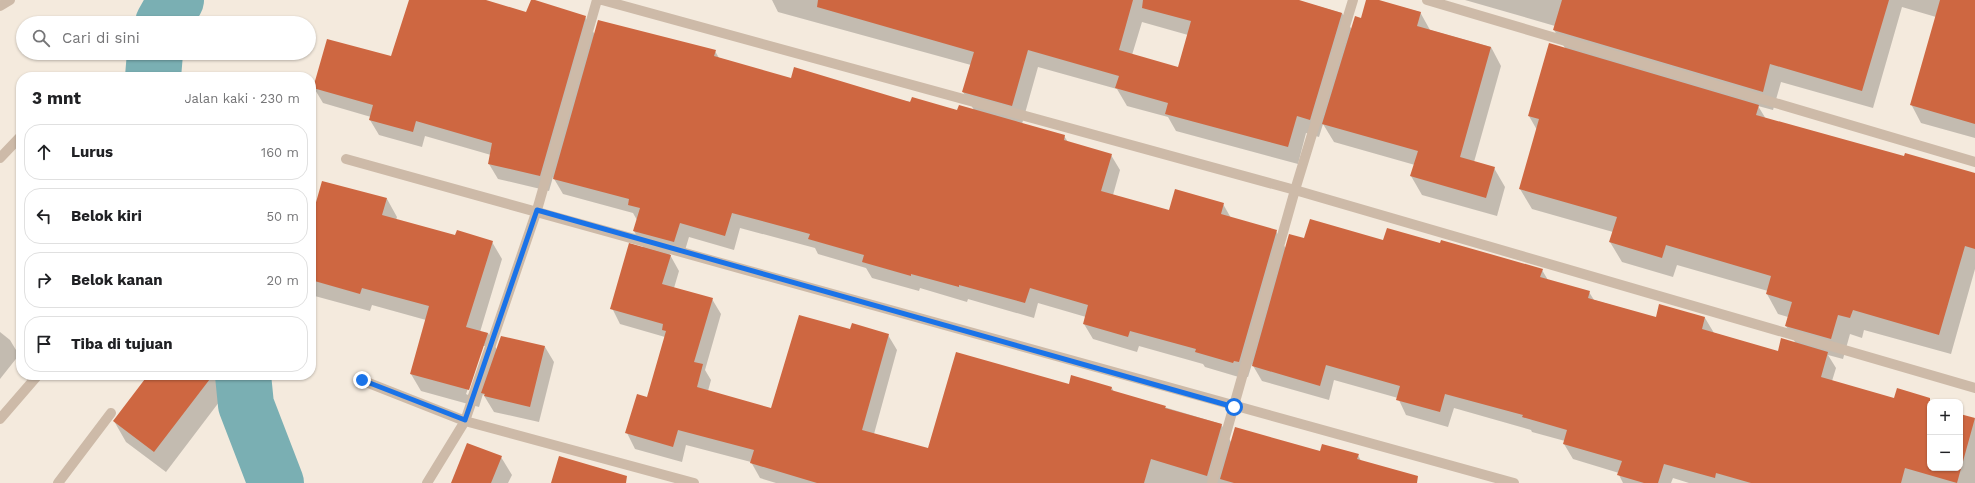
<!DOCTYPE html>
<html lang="id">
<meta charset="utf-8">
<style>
body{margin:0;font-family:"Work Sans",sans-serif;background:#f6f6f6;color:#202124}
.controls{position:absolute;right:12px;bottom:12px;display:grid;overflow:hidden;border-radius:8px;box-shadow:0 1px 3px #0004}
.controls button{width:36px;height:36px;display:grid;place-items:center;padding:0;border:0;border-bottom:1px solid #e0e0e0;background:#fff;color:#202124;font:20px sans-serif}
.stop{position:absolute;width:12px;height:12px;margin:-9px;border:3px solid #1a73e8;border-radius:50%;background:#fff}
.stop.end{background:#1a73e8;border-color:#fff;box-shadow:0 1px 4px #0008}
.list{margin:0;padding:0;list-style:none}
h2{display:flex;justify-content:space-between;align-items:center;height:52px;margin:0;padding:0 16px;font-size:17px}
h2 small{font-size:13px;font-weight:400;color:#757577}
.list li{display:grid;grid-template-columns:26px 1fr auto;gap:12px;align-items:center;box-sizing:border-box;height:56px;margin:0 8px 8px;padding:0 8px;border:1px solid #e0e0e0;border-radius:16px}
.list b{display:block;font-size:15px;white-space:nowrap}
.list em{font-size:13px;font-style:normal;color:#757577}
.icon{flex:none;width:22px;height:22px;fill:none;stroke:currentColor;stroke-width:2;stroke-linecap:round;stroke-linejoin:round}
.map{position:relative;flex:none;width:1975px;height:483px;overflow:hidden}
.search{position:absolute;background:#fff;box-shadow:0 1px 3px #0004;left:16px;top:16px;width:300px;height:44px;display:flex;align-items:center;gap:10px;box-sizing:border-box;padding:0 14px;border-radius:22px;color:#757577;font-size:15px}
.panel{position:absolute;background:#fff;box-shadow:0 1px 3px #0004;left:16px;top:72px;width:300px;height:308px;border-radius:16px}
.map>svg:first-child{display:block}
.shadow{fill:#0003;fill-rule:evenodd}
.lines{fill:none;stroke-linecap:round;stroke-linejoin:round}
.river{stroke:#7aafb3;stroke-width:56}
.building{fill:#ce6741}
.service{stroke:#cdbaa8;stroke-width:10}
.minor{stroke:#cdbaa8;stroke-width:10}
.route{stroke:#1a73e8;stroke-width:5}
</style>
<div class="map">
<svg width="1975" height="483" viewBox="0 0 1975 483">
<rect width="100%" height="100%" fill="#f4eadd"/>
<path class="shadow" d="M410,0H482L527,14L532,0L585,17L595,35L715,51L719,58L791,79L958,111L974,110L963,92L971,65L778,12L772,0H1296L1342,13L1352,30L1362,19L1367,0H1375L1420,12L1430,30L1491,47L1501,66L1474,162L1494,168L1505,187L1497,216L1422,195L1411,176L1415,165L1334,142L1323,124L1319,137L1306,133L1298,164L1176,131L1168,117L1127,106L1117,89L1038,67L1022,124L1064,136L1068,142L1111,155L1120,170L1113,195L1169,212L1223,204L1231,218L1276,231L1286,249L1305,240L1441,244L1542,270L1548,280L1589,292L1594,300L1656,318H1705L1714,333L1778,352L1796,344L1786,326L1788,317L1778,314L1767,294L1768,291L1677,265L1673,277L1622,262L1610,242L1613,232L1532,209L1520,189L1537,130L1529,116L1565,48L1554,30L1555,26L1465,0H1975V138L1921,123L1911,104L1936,17L1902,7L1873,108L1781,82L1773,110L1758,106L1766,119L1904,158L1975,174V269L1951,354L1864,330L1862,338L1850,334L1843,359L1828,355L1836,368L1832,381L1895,399L1930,406V468H1960V415L1975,419V483H1689L1673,478L1671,483H1623L1619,475V473L1573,459L1564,444L1565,441L1532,432L1531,430L1454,408L1448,427L1406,415L1398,398L1334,380L1329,400L1262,381L1252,364L1248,377L1242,376V378L1205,367L1203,364L1139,346L1137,352L1093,339L1084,324L1086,317L1038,303L1034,318L968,299L967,302L920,288L919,291L872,278L866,268L818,254L815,248L740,228L734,250L689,237L683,257L669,253L679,271L674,288L712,299L721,314L705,370L711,380L708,391L772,409L851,330L888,335L897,350L874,434L929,450L1070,385L1112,388L1114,392L1221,424L1231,442L1358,455L1361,461L1414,483H776L760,478L751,462L686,445L682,462L635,449L627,433L648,399L665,337L620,324L612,308L644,249L634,231L637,220L633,213L563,194L553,177L549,191L498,179L489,164L491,155L425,136L422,147L379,135L370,120L371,117L323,103L314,88L392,58ZM1142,22L1188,35L1179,68L1132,55Z
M387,199L397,217L396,220L456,236L492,242L502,259L480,332L488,333L497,350L545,347L554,362L539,422L494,412L483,394L479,407L421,391L411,374L426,320L372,305L370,311L311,295V224ZM483,346H485L468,395L466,394Z
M0,332L10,340L19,355L0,379Z
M149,375H221L229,389L166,472L126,442L114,421Z
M501,457L512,475L508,483H452Z"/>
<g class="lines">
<path class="river" d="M163,23L176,0
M153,77L155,53
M243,375L246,405L276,483"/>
</g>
<path class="building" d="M409,0H486L526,12L531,0H535L586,16L540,176L488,164L492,143L416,121L413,132L369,120L373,105L313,88L327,39L391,56Z
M818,0H1133L1119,50L1178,67L1191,21L1142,8L1143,0H1299L1342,13L1310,120L1297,116L1288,147L1165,114L1168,103L1115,88L1119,76L1028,50L1012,106L962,92L974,52L817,7Z
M1366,0H1379L1421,12L1417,26L1491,47L1460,157L1495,167L1486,198L1410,176L1418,151L1322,124L1355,16L1361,18Z
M1562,0H1889L1862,91L1770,64L1763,92L1553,30Z
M1940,0H1975V124L1910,105Z
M598,20L716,50L714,56L791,78L794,67L910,102L912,97L957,110L959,105L1065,135L1064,140L1112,154L1101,191L1169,210L1175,189L1224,203L1221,214L1277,230L1239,362L1234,361L1233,363L1195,352L1196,349L1130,331L1128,337L1083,324L1088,305L1030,288L1025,303L959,285V287L911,274V276L862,262L864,255L808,239L810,234L732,213L725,236L680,223L674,242L633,231L640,208L628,205L629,199L553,179Z
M1549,43L1759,105L1756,115L1904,156L1905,153L1975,173V249L1965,246L1939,335L1853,310L1850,318L1838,315L1831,339L1785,326L1792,302L1766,294L1771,276L1666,245L1662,258L1609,242L1617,217L1519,189L1539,119L1528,116Z
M322,181L387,198L382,215L455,235L457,230L493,241L466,327L488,333L469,390L410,374L429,306L362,288L360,294L311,280V220Z
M1310,219L1383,240L1387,228L1440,243L1441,240L1543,269L1540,277L1590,291L1588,298L1656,317L1659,304L1705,317L1702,329L1778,351L1781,338L1828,352L1821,377L1894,398L1897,388L1930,398V468H1960V414L1975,418L1957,483L1905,468L1901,483H1751L1716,473L1715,478L1664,464L1658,483H1644L1617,475L1622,461L1563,444L1567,430L1522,417L1523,415L1445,394L1440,412L1396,400L1400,386L1326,365L1320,386L1252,366L1289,234L1304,238Z
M629,243L671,255L662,284L713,298L694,362L703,364L697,387L771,408L799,315L850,329L852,323L889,334L862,430L928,448L956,352L1069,384L1071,375L1112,387L1111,390L1166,406L1165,408L1222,424L1207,476L1151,459L1144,483H817L750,463L754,450L678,430L673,447L625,433L637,394L647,397L666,331L662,330L663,324L610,309Z
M501,336L545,346L530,407L484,396L485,394L481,393Z
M148,375H213L154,452L113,421Z
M1235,427L1320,451L1322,444L1359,454L1357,459L1418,476L1417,483H1234L1220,479Z
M467,443L502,456L491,483H451Z
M559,456L627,476L626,483H551Z"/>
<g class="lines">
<path class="service" d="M58,483L111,413"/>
<path class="minor" d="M602,0L1295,190L1975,388
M1427,0L1975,162
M0,6L10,0
M0,158L21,136
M346,159C736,264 1124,377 1514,483
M361,380L465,421L694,483
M0,419L38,375
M427,483L465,421L537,210L597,0
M1212,483L1295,190L1353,0"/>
</g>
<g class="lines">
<path class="route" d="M362,380L465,420L537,210L1234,407"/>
</g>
</svg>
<div class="controls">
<button>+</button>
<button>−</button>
</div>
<div class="stop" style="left:1234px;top:407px"></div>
<div class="stop end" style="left:362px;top:380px"></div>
<div class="search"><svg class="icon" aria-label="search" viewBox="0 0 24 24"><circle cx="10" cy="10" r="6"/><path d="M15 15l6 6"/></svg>Cari di sini</div>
<section class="panel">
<h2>3 mnt<small>Jalan kaki · 230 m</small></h2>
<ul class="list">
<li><svg class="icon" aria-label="ahead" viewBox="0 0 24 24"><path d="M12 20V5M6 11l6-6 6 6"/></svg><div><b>Lurus</b></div><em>160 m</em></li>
<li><svg class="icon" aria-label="left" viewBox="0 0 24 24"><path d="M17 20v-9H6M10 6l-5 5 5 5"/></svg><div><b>Belok kiri</b></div><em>50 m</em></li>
<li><svg class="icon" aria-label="right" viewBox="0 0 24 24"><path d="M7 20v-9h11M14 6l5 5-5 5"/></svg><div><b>Belok kanan</b></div><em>20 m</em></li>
<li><svg class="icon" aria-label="arrive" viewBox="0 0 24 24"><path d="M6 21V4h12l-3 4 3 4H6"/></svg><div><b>Tiba di tujuan</b></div></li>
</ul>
</section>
</div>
